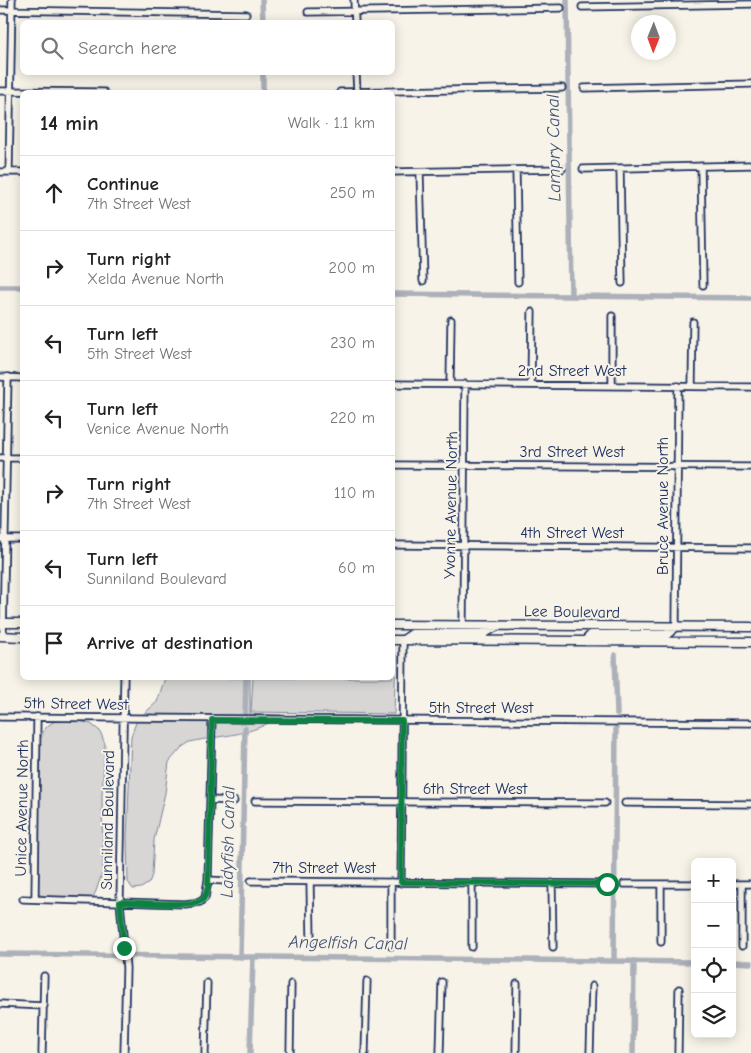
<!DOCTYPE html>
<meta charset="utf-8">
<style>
body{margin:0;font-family:"Comic Neue",sans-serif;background:#f6f6f6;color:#222}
.controls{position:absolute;right:15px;bottom:15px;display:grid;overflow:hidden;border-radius:8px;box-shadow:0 2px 12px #0003}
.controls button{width:45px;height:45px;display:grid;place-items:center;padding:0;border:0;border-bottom:1px solid #e0e0e0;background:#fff;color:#222;font:25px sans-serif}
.compass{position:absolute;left:631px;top:15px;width:45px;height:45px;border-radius:50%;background:#fff;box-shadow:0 2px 12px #0003;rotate:181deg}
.stop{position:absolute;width:15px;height:15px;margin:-11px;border:4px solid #0b8043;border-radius:50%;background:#fff}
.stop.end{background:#0b8043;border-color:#fff;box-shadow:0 1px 5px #0008}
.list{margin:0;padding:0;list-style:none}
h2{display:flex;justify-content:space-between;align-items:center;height:65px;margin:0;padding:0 20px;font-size:21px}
h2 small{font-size:16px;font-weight:400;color:#767676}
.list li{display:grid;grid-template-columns:32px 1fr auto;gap:15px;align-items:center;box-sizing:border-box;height:75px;padding:0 20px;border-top:1px solid #e0e0e0}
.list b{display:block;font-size:19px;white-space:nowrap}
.list p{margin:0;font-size:16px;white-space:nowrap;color:#767676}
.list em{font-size:16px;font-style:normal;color:#767676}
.icon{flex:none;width:28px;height:28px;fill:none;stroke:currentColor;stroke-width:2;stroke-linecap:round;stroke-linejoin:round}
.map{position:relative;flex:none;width:751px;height:1053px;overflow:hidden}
.search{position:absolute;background:#fff;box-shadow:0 2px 12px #0003;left:20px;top:20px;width:375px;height:55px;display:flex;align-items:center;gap:12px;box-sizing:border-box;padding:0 18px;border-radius:8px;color:#767676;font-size:19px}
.panel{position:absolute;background:#fff;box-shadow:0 2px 12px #0003;left:20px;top:90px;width:375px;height:590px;border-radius:8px}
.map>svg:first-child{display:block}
.green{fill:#d7d6d4;stroke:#798299}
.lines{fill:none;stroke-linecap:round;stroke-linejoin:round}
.canal{stroke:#acb0b9;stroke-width:5.5}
.minor-casing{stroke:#1b2f5e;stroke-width:9}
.secondary-casing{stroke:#1b2f5e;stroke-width:11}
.minor{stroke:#f7f3e8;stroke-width:5.5}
.secondary{stroke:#f7f3e8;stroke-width:8}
.route{stroke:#0b8043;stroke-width:6}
.labels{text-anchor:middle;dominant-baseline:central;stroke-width:4;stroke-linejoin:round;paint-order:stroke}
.street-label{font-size:16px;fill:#1b2f5e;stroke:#f7f3e8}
.water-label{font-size:18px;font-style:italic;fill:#465679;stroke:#f7f3e8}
</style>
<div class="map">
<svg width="751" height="1053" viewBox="0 0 751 1053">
<rect width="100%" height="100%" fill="#f7f3e8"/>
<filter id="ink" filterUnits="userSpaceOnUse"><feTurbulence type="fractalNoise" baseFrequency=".02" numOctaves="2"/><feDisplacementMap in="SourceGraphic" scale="10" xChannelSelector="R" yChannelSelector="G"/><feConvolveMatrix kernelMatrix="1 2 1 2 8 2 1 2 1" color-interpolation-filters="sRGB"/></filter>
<g filter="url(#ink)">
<path class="green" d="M393,655H396L394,714L251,712L253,678H392Z
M165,678H250V714L281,715C251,737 225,734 190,742L182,747L169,762L165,793L154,840L152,875L149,883L141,888L133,889L128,882L127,838L131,736L137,720L157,702Z
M58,720H76L91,724L100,731L105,744L102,796L103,871L96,891L93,897L87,900H56L38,894L39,743C43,731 45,725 58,720Z"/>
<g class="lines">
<path class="canal" d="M262,0L263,22
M567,0L571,296
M263,72V92
M0,287H22
M392,294L751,298
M615,655L617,714
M245,713L246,678
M0,954L695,962
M240,957L245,728
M614,961L616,729
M732,962L751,963
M250,1053L253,957
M633,1053L634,961"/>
<g class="minor-casing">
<path id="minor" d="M354,0L355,22
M582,7L751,4
M0,10L246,14
M308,12L561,8
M356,72L357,92
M584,88L751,84
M0,91L104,92
M340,92L562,88
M701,166L703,285
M620,168L622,283
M583,169L751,165
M516,170L518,282
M0,172H22
M9,172L12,0
M392,172L562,169
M420,172L423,281
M0,377L22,378
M392,384L751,387
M450,384L451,320
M531,385L532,312
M612,385V316
M692,386L693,322
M0,458H22
M392,465L751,467
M0,539H22
M392,545L751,548
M463,625L465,384
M676,627L678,386
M3,636L8,377
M0,717L751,723
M210,800L234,801
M255,801L605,803
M625,803L751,804
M208,880L226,881
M251,881L607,884
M310,882L311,940
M401,883L403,640
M552,883L553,947
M624,884H695
M661,884V942
M732,884H751
M23,899L185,904L200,902L205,898L208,880L212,719
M35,899L37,717
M391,946V882
M742,946V884
M472,947V883
M0,1004L44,1006
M42,1053L44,976
M124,1053L126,968L120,902L124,678
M205,1053L207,983
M290,1053L291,984
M365,1053L367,981
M440,1053L442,982
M516,1053L517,984
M590,1053L592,986
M678,1053L679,989"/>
</g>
<g class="secondary-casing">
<path id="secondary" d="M0,623H22
M392,625L751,627
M0,636L22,637
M392,640L751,642
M403,640L412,634H483L497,626
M585,641L591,635H666L676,627"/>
</g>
<use href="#minor" class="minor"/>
<use href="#secondary" class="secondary"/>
</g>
</g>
<g class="lines" filter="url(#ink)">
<path class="route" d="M124,948L120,902C135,902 191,907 201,901C206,898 206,892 208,887L212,720L402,721L401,882L607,884"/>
</g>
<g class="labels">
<g class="street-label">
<text x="572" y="371">2nd Street West</text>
<text x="572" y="452">3rd Street West</text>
<text transform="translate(451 505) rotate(-89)">Yvonne Avenue North</text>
<text transform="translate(663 506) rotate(-90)">Bruce Avenue North</text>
<text x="572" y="533">4th Street West</text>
<text transform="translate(572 612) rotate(1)">Lee Boulevard</text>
<text transform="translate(76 704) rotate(1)">5th Street West</text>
<text x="481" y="708">5th Street West</text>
<text x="475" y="789">6th Street West</text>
<text transform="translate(22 808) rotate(-89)">Unice Avenue North</text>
<text transform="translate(108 820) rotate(-89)">Sunniland Boulevard</text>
<text x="324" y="868">7th Street West</text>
</g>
<g class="water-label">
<text transform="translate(554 148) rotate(-91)">Lampry Canal</text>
<text transform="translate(228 842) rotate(-89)">Ladyfish Canal</text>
<text transform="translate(348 943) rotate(1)">Angelfish Canal</text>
</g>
</g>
</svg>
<div class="controls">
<button>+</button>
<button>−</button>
<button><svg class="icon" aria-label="locate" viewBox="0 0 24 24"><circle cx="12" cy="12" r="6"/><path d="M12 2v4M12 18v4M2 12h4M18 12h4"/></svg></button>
<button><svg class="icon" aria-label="layers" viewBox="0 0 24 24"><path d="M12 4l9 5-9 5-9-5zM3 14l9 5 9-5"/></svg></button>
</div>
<svg class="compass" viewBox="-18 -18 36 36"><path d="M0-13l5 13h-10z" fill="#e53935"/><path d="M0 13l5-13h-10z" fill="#767676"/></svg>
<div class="stop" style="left:607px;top:884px"></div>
<div class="stop end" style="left:124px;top:948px"></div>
<div class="search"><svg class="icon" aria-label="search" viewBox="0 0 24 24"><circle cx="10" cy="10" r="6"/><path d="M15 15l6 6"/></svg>Search here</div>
<section class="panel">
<h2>14 min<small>Walk · 1.1 km</small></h2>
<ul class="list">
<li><svg class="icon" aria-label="ahead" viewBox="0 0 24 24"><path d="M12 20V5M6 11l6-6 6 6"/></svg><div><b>Continue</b><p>7th Street West</p></div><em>250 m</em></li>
<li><svg class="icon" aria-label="right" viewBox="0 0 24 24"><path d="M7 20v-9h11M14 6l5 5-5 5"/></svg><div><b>Turn right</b><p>Xelda Avenue North</p></div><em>200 m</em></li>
<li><svg class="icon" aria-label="left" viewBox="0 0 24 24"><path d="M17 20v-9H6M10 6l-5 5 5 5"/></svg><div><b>Turn left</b><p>5th Street West</p></div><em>230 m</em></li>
<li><svg class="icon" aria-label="left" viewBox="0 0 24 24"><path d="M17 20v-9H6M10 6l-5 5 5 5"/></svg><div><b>Turn left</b><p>Venice Avenue North</p></div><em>220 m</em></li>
<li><svg class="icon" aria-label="right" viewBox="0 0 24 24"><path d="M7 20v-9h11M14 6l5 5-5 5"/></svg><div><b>Turn right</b><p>7th Street West</p></div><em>110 m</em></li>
<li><svg class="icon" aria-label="left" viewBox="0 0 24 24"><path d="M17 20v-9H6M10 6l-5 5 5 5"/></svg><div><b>Turn left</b><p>Sunniland Boulevard</p></div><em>60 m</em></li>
<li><svg class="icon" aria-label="arrive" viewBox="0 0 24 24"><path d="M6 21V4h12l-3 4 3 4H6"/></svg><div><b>Arrive at destination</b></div></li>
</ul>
</section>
</div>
